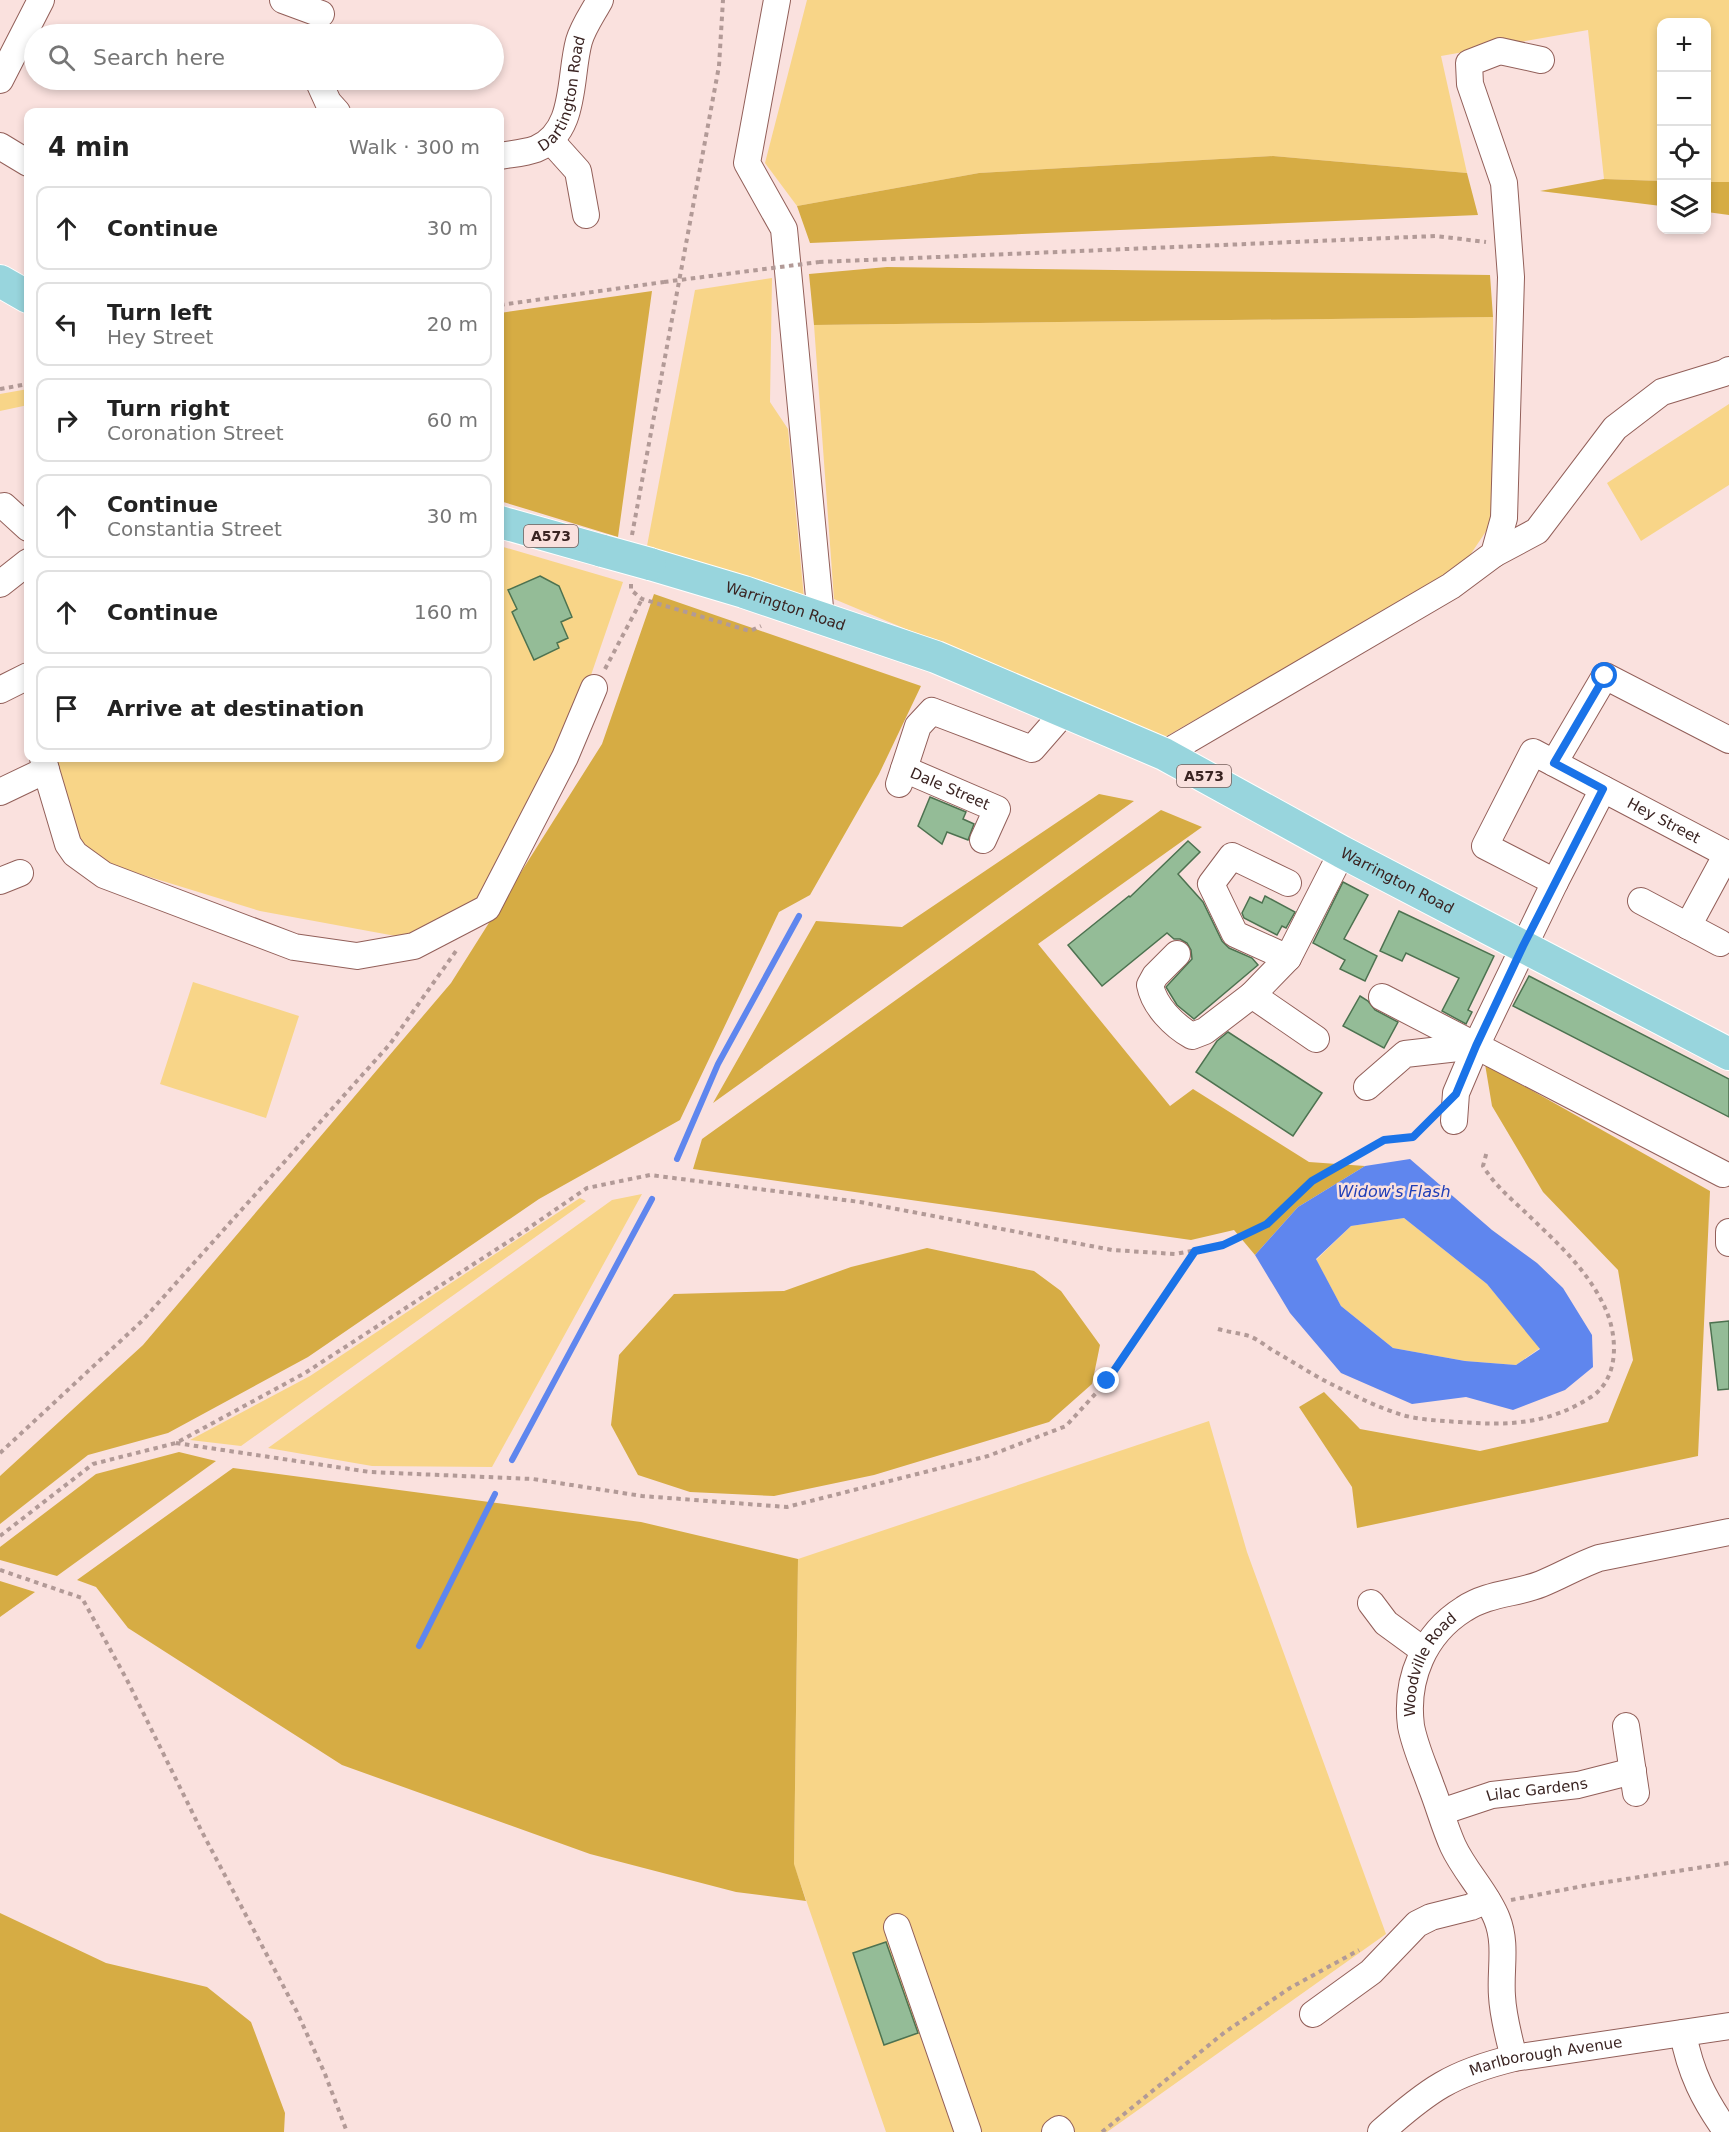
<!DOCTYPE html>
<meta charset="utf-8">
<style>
body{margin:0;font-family:"DejaVu Sans",sans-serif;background:#f2f2f2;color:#222}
.controls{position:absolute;right:18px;top:18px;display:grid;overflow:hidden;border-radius:12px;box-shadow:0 3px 9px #0003}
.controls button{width:54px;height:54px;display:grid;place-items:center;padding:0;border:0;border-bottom:2px solid #e0e0e0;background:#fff;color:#222;font:30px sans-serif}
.stop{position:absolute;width:18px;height:18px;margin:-14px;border:4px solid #1a73e8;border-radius:50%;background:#fff}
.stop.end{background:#1a73e8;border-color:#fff;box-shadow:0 2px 6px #0008}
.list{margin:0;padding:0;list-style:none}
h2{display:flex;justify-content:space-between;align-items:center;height:78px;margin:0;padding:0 24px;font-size:26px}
h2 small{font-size:20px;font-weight:400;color:#767676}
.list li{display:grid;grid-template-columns:39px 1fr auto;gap:18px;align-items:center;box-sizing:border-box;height:84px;margin:0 12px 12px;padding:0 12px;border:2px solid #e0e0e0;border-radius:12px}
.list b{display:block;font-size:22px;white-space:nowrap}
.list p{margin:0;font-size:20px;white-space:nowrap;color:#767676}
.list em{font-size:20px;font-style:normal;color:#767676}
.icon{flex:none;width:33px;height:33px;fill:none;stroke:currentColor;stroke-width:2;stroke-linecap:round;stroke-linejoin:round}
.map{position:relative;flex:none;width:1729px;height:2132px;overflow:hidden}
.search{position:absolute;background:#fff;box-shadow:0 3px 9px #0003;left:24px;top:24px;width:480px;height:66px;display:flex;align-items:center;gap:15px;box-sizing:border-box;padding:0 21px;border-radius:33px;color:#767676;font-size:22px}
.panel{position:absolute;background:#fff;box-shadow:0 3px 9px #0003;left:24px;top:108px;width:480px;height:654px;border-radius:12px}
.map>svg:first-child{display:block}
.green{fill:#f8d588}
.forest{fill:#d6ac44}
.water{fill:#5f86ee;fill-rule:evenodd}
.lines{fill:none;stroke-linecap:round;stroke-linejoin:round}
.stream{stroke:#5f86ee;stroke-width:6}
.building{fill:#94bc97;stroke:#4d7250;stroke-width:1.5}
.minor-casing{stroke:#925f59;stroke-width:28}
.major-casing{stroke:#fff;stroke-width:34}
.path{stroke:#b29a97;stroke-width:4;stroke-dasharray:4.5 4.5;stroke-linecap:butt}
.minor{stroke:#fff;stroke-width:26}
.major{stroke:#98d5dd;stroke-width:32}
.major-bridge-casing{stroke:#fff;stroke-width:34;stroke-linecap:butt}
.path-bridge{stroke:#b29a97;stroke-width:4;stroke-dasharray:4.5 4.5;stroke-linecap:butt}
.major-bridge{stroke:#98d5dd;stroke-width:32}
.route{stroke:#1a73e8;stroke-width:8}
.labels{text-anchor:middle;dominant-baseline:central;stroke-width:5;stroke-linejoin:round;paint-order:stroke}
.shield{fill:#fae1de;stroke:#745d5a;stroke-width:1.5}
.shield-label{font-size:14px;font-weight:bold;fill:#3a2422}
.street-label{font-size:15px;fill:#3a2422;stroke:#fae1de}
.water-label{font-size:16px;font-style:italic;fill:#213fb7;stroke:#fae1de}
</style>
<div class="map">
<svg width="1729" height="2132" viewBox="0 0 1729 2132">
<rect width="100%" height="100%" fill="#fae1de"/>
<path class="green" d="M807,0H1729V182H1707L1706,22H1662L1661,181L1604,179L1588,30L1441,56L1467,173L1273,156L979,173L797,206L765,163Z
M772,278L770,402L788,429L804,598L647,546L695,290Z
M1493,317L1495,518L1462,567L1165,737L834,599L814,325Z
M28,389V405L0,411V394Z
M1729,404V485L1641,541L1607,483Z
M500,546L623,582L568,742L485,898L401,937L260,911L75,854L50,758H500Z
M193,982L299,1016L266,1118L160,1084Z
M642,1194L492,1467L372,1466L268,1448L612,1200Z
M580,1198L586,1201L241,1446L190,1440L310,1376Z
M1404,1218L1487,1284L1540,1348L1516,1365L1465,1361L1393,1348L1341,1306L1316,1260L1351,1226Z
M1209,1421L1247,1552L1386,1934L1107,2132H886L794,1865L798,1559Z"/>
<path class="forest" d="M1273,156L1467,173L1478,215L810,243L797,206L979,173Z
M1604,179L1661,181V206L1540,191Z
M1707,182H1729V215L1707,212Z
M887,267L1490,275L1493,317L814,325L809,274Z
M652,291L618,537L500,501V313Z
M654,594L921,686L879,774L810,895L779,912L680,1120L539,1199L308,1357L168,1433L88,1455L0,1524V1476L143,1345L451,983L602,744Z
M1099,794L1134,801L713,1103L816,921L902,927Z
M1161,810L1202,827L1038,944L1170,1106L1193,1089L1309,1162L1365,1166L1298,1207L1255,1255L1234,1230L1191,1240L693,1169L702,1139Z
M1485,1064L1710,1191L1698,1456L1357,1528L1352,1487L1299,1407L1324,1392L1360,1429L1480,1451L1608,1422L1633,1360L1618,1270L1543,1192L1492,1106Z
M927,1248L1034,1271L1061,1291L1100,1345L1092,1384L1049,1422L874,1475L774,1496L690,1492L638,1475L611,1425L619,1355L674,1294L784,1291L851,1267Z
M179,1452L216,1461L57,1576L0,1560V1547L96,1474Z
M233,1468L641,1522L798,1559L794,1864L806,1901L736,1892L590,1854L342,1765L128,1628L96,1587L77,1580Z
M0,1581L35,1592L0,1617Z
M0,1913L106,1963L207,1987L251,2022L285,2113L284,2132H0Z"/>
<path class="water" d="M1410,1159L1492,1230L1537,1263L1563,1288L1592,1335L1593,1367L1565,1390L1513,1410L1466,1397L1412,1404L1341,1373L1290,1313L1255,1255L1298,1207L1365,1166ZM1404,1218L1487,1284L1540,1349L1516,1365L1465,1361L1393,1348L1341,1306L1316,1259L1351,1226Z"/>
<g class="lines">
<path class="stream" d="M677,1159L718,1064L799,916
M512,1460L652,1199
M419,1646L495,1494"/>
</g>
<path class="building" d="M540,576L559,586L572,617L561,622L568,638L557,643L559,648L534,660L512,612L517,609L508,590Z
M930,797L966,812L963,819L974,824L968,840L947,832L942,844L918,826Z
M1188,841L1200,852L1178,874L1203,902L1222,941L1229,948L1252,958L1258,965L1194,1019L1177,1005L1166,987L1192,959L1191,950L1187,943L1180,939H1174L1167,933L1102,986L1068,945L1129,896L1130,897Z
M1343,882L1368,895L1344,939L1377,956L1365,981L1340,969L1345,960L1313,943Z
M1265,896L1295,912L1286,928L1282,926L1277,935L1244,918L1242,913L1250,897L1262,903Z
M1399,911L1494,956L1468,1010L1472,1012L1466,1024L1442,1011L1459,978L1406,953L1402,961L1380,951Z
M1529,976L1729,1079V1117L1513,1006Z
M1360,996L1368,1001L1375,1010L1398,1022L1384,1048L1343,1026Z
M1228,1032L1322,1093L1293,1136L1196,1072L1217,1041Z
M1729,1321V1389L1718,1390L1710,1323Z
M886,1942L918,2033L884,2045L853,1953Z"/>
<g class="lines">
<g class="minor-casing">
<g id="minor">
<path d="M283,0L321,14"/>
<path d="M777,0L747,163L784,229L821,618"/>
<path d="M0,80L41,0"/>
<path d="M318,80L328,102L337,112"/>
<path d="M551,141L578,171L586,215"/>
<path d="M0,146L28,163"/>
<path id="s1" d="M500,156C511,154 525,153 536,149C577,132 569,77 579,41C583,27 593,13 600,0"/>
<path d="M0,507L4,506L28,528"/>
<path d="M1494,554L1537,531L1615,428L1662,392L1724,373L1729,370"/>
<path d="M0,584L28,562"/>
<path d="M0,690L28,676"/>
<path d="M1164,754L1451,586L1494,554L1504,518L1511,277L1504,183L1470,84L1469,63L1500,51L1541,60"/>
<path d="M1554,763L1605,676L1729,740"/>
<path id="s2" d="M904,769L997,809L983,840"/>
<path d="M46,770L68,844L75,854L104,875L294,947L357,956L414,946L487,908L565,757L594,688"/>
<path d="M899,784L918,726L932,711L1032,749L1066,710"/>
<path d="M0,792L46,770L43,758"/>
<path d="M0,881L20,873"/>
<path id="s3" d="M1555,882L1485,846L1533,752L1729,855"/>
<path d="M1288,883L1232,856L1211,884L1235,934L1288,958"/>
<path d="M1641,901L1720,943"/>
<path d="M1688,926L1727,854"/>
<path d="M1177,954L1155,976L1150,985C1154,1006 1174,1026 1192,1036L1205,1031L1252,995"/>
<path d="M1382,997L1723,1174"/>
<path d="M1316,1039L1252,995L1288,958L1342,852"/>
<path d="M1367,1087L1405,1054L1476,1046"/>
<path d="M1454,1121L1456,1093L1476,1046L1555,882L1603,789"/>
<path d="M1729,1232V1243"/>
<path d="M1371,1603L1386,1623L1423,1650"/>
<path d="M1626,1726L1636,1793"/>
<path id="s4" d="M1441,1812L1492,1795L1578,1785L1633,1771"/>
<path d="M897,1927L968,2132"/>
<path d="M1313,2014L1371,1972L1417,1924L1431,1917L1471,1907L1487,1900"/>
<path d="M1683,2033C1690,2072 1704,2100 1727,2132"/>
<path id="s5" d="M1514,2058C1509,2038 1503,2017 1502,1996C1500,1970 1507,1944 1497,1919C1487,1893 1465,1872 1453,1846C1444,1826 1439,1806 1431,1786C1424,1766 1415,1747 1411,1726C1405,1679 1424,1634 1464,1609C1488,1593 1516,1594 1541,1584C1561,1576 1579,1565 1599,1558L1729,1532"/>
<path d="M1055,2132L1059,2129L1061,2132"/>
<path id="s6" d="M1381,2132C1428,2090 1452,2073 1514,2058L1729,2026"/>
</g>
</g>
<g class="major-casing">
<g id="major">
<path d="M0,281L28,297"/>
<path d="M500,522L603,551"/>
<path id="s7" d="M650,564L744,592L936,657L1164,754L1342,852L1729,1054"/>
</g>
</g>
<path class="path" d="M819,262L1436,236L1486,242
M500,305L664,282
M0,389L28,384
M632,535L719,66L723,0
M631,584V590L642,599L750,631L761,626
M605,669L642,599
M1218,1329C1228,1332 1239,1333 1249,1336C1257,1339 1265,1345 1272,1350C1292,1361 1311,1374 1331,1384C1355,1396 1381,1409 1406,1416C1424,1420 1442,1421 1460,1422C1509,1426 1549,1424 1591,1397C1619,1379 1618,1338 1606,1310C1588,1269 1554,1240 1523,1210C1508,1196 1494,1184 1483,1166L1487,1151
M176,1443L370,1472L533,1479L642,1496L787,1507L988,1456L1066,1426L1107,1381L1195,1251
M0,1453L142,1321L390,1044L456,951
M0,1536L93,1464L176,1443L305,1373L517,1236L587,1188L650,1175L860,1202L1112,1250L1175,1254L1223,1245L1267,1224L1312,1181L1384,1140L1413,1137L1432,1117
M0,1570L82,1598L127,1680L201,1830L297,2012L325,2074L347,2132
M1511,1900L1588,1885L1729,1863
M1102,2132L1225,2032L1290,1988L1359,1950"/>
<use href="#minor" class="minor"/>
<use href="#major" class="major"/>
<g class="major-bridge-casing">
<path id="major-bridge" d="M603,551L650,564"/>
</g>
<path class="path-bridge" d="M664,282L819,262"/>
<use href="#major-bridge" class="major-bridge"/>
</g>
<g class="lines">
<path class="route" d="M1107,1381L1195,1251L1223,1245L1267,1224L1312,1181L1384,1140L1413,1137L1456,1094L1476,1046L1523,946L1603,789L1554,763L1605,676"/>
</g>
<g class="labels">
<g class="shield">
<rect x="524" y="525" width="54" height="22" rx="4.5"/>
<rect x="1177" y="765" width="54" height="22" rx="4.5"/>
</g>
<g class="shield-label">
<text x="551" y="536">A573</text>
<text x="1204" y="776">A573</text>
</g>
<g class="street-label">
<text stroke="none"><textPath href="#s1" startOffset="102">Dartington Road</textPath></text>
<text stroke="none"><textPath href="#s7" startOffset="142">Warrington Road</textPath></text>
<text stroke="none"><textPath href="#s2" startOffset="50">Dale Street</textPath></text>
<text stroke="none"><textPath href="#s3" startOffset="332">Hey Street</textPath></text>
<text stroke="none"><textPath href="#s7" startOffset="814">Warrington Road</textPath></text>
<text stroke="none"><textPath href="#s5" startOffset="420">Woodville Road</textPath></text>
<text stroke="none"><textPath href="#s4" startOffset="99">Lilac Gardens</textPath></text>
<text stroke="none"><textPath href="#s6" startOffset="186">Marlborough Avenue</textPath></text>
</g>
<g class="water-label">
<text x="1394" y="1191">Widow's Flash</text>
</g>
</g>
</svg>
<div class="controls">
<button>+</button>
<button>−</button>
<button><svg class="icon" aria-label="locate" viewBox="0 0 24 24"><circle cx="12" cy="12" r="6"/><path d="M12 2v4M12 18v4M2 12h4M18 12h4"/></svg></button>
<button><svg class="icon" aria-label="layers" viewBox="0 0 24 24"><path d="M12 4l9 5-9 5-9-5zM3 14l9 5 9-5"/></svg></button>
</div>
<div class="stop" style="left:1605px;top:676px"></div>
<div class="stop end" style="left:1107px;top:1381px"></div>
<div class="search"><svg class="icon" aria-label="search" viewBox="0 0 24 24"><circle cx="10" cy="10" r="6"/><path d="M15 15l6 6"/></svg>Search here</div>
<section class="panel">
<h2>4 min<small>Walk · 300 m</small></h2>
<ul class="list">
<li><svg class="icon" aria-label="ahead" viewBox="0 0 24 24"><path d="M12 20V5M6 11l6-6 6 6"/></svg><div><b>Continue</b></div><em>30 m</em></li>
<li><svg class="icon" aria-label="left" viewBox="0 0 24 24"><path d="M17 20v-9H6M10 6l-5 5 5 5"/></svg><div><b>Turn left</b><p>Hey Street</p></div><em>20 m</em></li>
<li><svg class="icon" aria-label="right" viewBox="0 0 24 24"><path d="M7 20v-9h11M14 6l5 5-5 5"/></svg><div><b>Turn right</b><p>Coronation Street</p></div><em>60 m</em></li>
<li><svg class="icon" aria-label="ahead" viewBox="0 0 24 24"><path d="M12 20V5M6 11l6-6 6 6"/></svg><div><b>Continue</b><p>Constantia Street</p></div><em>30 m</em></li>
<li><svg class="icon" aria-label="ahead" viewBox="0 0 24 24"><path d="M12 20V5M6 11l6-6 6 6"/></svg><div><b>Continue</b></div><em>160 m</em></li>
<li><svg class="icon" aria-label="arrive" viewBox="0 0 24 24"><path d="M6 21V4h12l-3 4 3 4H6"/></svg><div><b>Arrive at destination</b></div></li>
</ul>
</section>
</div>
